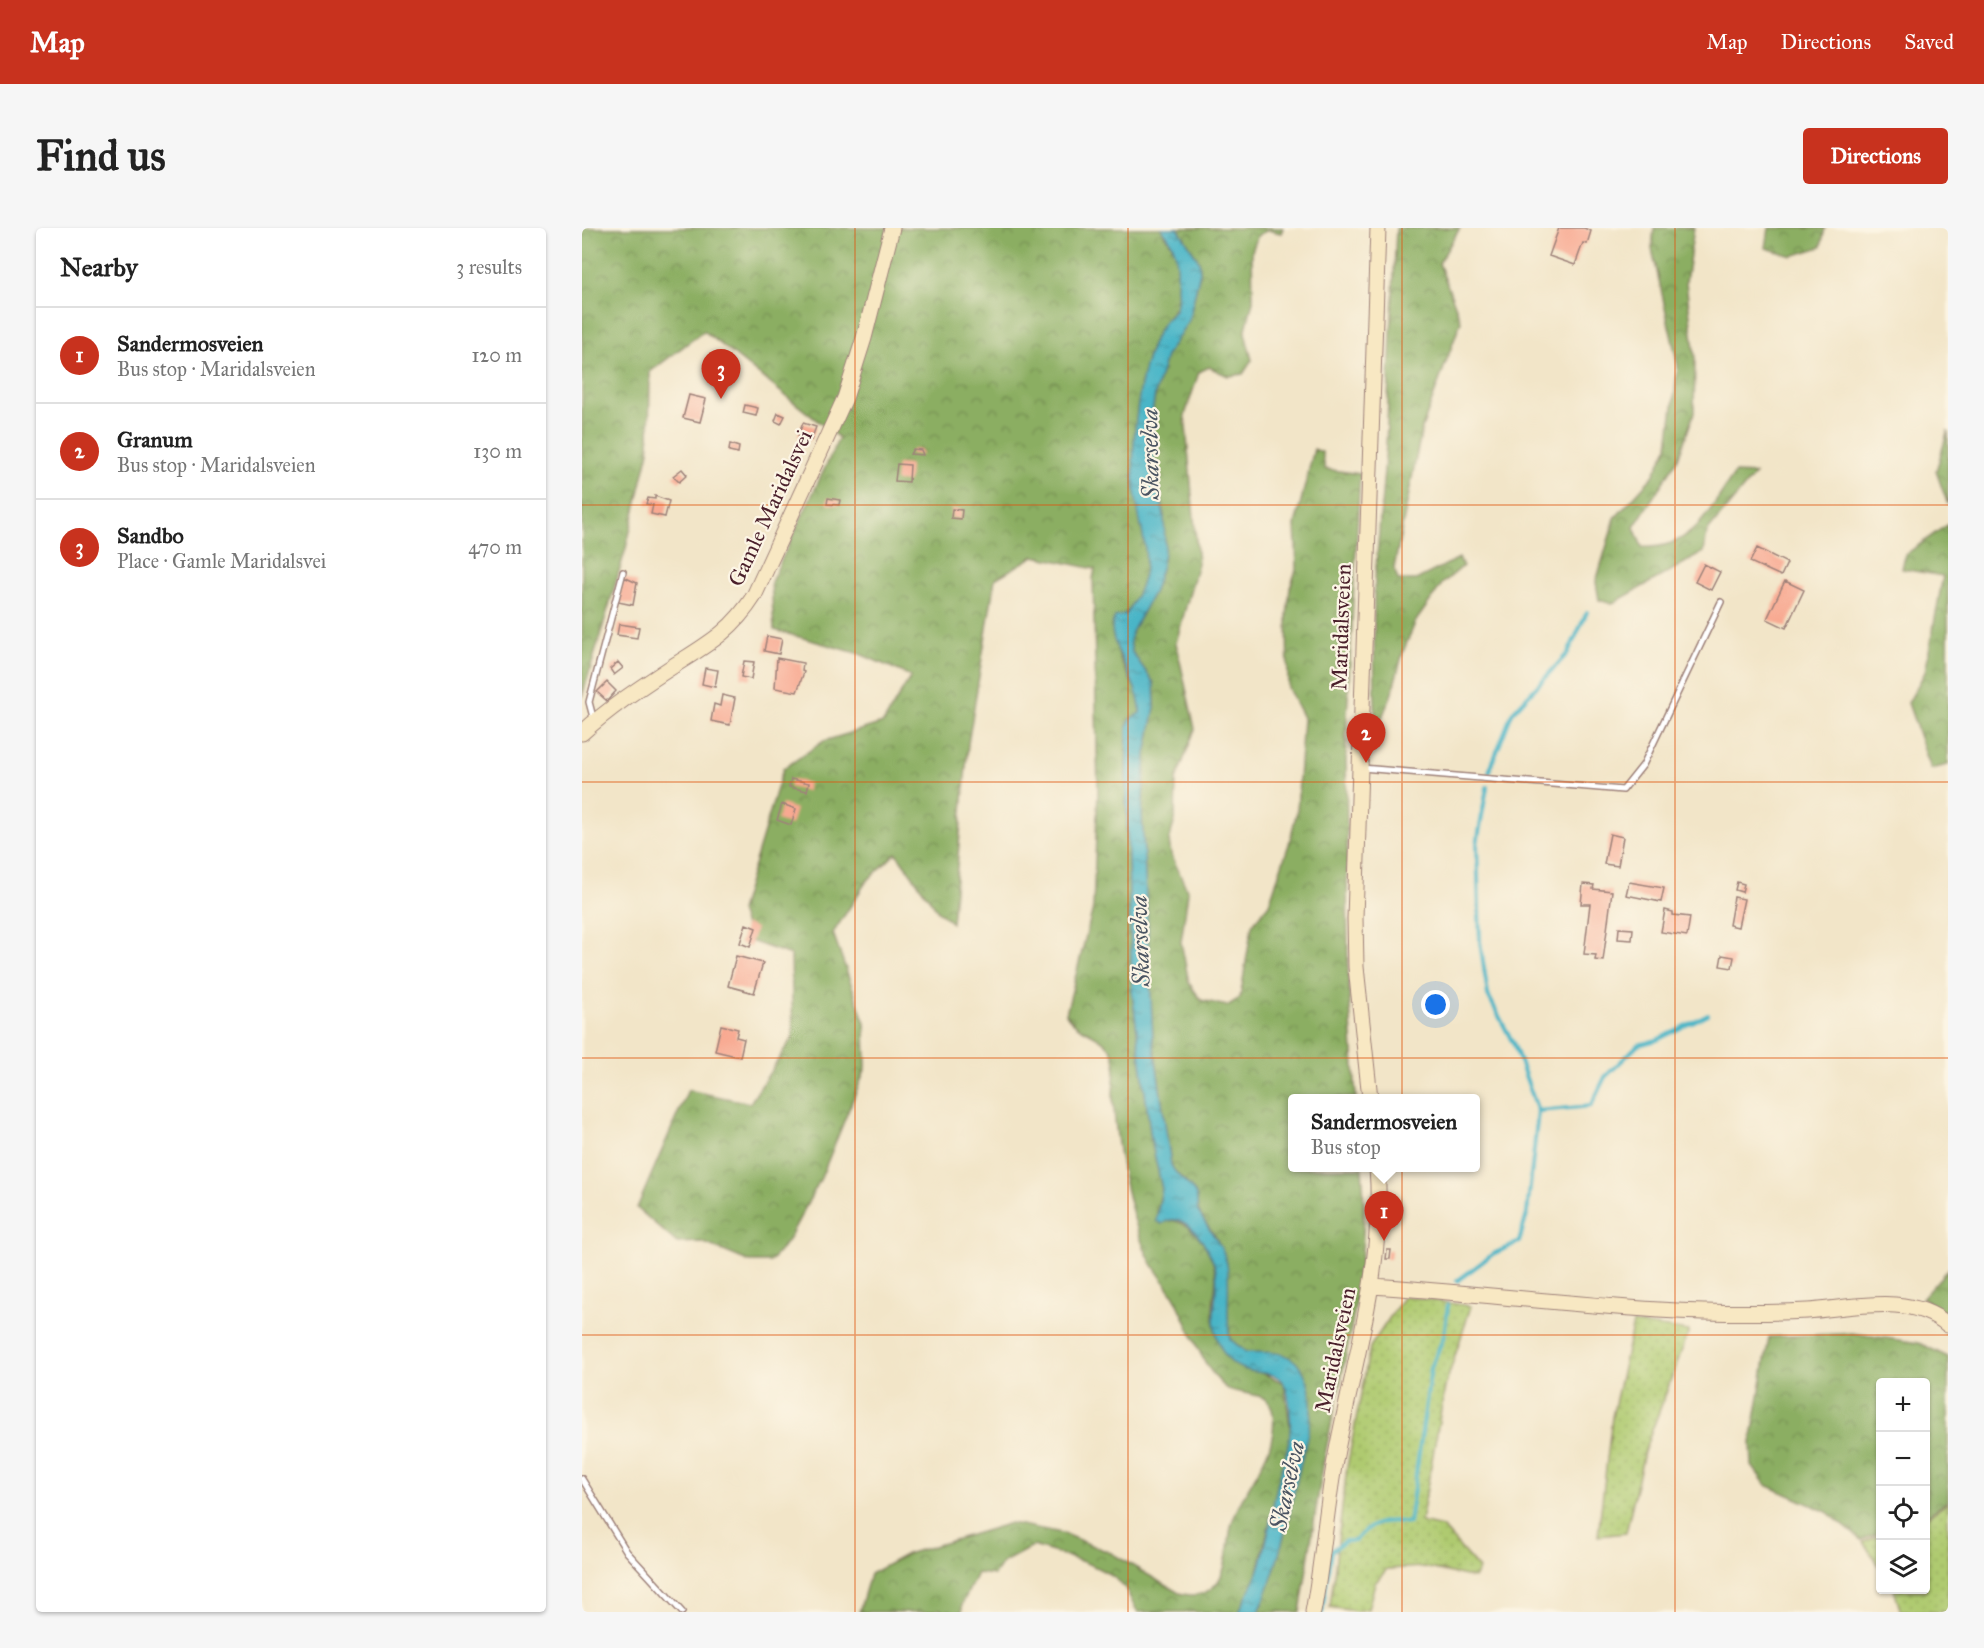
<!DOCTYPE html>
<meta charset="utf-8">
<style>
body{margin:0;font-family:"IM FELL Great Primer",serif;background:#f6f6f6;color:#222}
.controls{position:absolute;right:18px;bottom:18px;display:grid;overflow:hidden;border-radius:6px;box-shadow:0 2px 4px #0004}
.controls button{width:54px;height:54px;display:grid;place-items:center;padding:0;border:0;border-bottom:2px solid #e0e0e0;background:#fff;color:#222;font:30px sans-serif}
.you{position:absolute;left:854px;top:777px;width:21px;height:21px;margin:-15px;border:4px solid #fff;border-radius:50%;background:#1a73e8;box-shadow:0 0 0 9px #1a73e833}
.badge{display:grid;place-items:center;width:39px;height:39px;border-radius:50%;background:#c8321e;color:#fff;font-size:20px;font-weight:700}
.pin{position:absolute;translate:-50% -50px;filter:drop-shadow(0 2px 3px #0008)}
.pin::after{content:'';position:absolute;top:32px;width:21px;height:18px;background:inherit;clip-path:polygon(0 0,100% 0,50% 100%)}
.popup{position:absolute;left:706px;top:866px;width:192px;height:78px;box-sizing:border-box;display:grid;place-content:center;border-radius:6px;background:#fff;filter:drop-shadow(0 2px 4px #0005);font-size:20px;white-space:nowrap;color:#767676}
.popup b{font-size:22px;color:#222}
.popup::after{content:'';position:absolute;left:50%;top:100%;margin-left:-12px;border:12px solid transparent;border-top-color:#fff}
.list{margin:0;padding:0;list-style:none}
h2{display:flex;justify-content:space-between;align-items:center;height:78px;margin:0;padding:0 24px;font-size:26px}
h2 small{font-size:20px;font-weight:400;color:#767676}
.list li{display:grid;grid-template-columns:39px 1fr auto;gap:18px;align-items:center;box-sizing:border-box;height:96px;padding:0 24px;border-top:2px solid #e0e0e0}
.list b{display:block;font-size:22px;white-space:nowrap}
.list p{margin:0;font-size:20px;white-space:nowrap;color:#767676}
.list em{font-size:20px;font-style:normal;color:#767676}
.icon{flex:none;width:33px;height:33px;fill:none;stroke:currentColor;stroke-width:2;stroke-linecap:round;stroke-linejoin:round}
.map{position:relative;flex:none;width:1366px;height:1384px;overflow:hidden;border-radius:6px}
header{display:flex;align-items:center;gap:36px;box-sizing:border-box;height:84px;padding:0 30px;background:#c8321e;color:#fff}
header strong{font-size:28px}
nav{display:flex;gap:33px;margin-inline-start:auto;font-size:21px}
.intro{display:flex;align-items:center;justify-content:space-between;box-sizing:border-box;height:144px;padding:0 36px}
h1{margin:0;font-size:42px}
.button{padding:15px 27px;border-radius:6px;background:#c8321e;color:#fff;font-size:21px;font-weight:700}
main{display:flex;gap:36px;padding:0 36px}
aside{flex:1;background:#fff;border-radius:6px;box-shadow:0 2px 4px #0004}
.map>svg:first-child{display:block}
.grass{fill:url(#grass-dots);stroke:#7c744e;stroke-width:1.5}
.forest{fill:url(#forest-crowns);stroke:#6a6646;stroke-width:1.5}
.water{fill:url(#water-ripples);stroke:#4a6a79;stroke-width:1.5}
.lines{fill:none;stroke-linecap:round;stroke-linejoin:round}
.stream{stroke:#4ab5c7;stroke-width:4}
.building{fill:#f8a991}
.lane-casing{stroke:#9e827a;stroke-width:8}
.secondary-casing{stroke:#9e827a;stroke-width:17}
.lane{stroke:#fff;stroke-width:5}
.secondary{stroke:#f8e8c3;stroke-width:15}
.grid{fill:none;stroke:#e0560e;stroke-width:1.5;stroke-opacity:0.55}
.labels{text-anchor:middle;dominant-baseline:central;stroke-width:4.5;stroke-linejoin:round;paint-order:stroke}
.street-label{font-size:22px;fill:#4a1f2b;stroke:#fcf5e5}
.water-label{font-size:24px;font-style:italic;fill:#4a5462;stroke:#fcf5e5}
</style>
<header>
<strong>Map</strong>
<nav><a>Map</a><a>Directions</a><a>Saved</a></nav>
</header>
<div class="intro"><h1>Find us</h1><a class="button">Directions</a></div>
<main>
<aside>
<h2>Nearby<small>3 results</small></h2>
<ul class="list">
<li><span class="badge">1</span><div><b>Sandermosveien</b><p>Bus stop · Maridalsveien</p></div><em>120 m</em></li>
<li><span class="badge">2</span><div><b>Granum</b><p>Bus stop · Maridalsveien</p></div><em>130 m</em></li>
<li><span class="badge">3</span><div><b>Sandbo</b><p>Place · Gamle Maridalsvei</p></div><em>470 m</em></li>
</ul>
</aside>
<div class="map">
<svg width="1366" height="1384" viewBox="0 0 1366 1384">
<defs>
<pattern id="grass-dots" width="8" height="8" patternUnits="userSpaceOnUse" patternTransform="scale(1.5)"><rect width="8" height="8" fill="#afca70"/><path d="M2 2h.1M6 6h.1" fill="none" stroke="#98ad61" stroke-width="1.8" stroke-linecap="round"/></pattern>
<pattern id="forest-crowns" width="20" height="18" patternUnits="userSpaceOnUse" patternTransform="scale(1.5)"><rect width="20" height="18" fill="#8bae62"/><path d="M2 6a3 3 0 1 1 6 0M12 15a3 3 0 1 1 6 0" fill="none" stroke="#748d51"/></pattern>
<pattern id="water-ripples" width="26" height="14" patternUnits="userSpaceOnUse" patternTransform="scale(1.5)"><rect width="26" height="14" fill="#4ab5c7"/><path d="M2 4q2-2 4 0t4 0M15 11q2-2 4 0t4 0" fill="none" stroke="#4093a2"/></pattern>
</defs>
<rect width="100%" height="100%" fill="#fcf5e5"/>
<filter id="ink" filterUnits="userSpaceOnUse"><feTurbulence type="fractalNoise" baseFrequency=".0167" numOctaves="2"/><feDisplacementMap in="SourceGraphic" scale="12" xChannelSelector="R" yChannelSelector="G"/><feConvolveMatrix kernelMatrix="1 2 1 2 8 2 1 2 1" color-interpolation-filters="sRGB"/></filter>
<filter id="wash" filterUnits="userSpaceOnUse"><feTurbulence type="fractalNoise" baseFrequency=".008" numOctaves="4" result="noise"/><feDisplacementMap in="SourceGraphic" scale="24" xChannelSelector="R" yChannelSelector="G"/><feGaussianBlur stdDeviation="1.35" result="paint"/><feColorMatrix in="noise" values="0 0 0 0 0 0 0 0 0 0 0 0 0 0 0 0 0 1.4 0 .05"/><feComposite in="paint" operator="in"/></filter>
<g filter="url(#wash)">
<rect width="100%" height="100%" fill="#f2e5c8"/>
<path class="grass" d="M822,1068L889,1078L863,1159L839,1294L860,1299L897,1341L892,1350L842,1339L805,1341L793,1355L786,1381L773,1383L748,1379L765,1239L788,1119Z
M1051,1095L1107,1103L1062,1224L1044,1305L1016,1308L1030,1189Z
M1366,1275V1384H1319L1312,1362H1344V1290Z
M1298,1307V1339L1281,1314Z"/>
<path class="forest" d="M0,0H579L595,25L597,39L595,76L575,105L566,127L555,190L566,334C562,352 556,382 537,389C537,399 534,413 536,423C540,446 559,457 558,485L545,499L544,560L550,764L569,911L580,961L575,984L585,992C609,992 628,1018 633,1042C636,1054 631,1067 631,1079C630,1097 636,1113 644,1129L702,1155L709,1205L675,1348L657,1384H556C550,1376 548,1367 542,1359C526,1338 477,1326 451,1318L420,1335L412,1347L395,1345L380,1377V1384H359V1381L347,1384H277L288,1346L325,1326L429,1295L480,1305L529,1325L597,1365C611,1369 624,1368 634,1356C647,1341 645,1313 650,1295C661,1257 700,1224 690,1181C685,1161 656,1169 643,1159C636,1153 628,1142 623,1134C612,1114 604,1092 594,1072C586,1056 572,1043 565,1026C552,999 540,946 536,916C534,902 532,886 531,871C530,858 536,838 531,826C523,806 495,805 484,786L511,680L516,562L511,351L513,341L452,328L413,351L386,516L370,695L356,683L314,625L284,654L251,705L283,795L284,839L239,950L205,1014L188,1034H168L120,1014L95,1015L55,980L106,862L168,875L211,809L209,727L168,713L158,683L201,541L242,513L301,495L329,448L278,426L192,402L189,354L257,210L122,103L68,144L67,223L44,320L0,469Z
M596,0H701L699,5L686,2L676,7L670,23L671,73L663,105L670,132L661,146L646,148L627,139L617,144L603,187L616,335L594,415L613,501L594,552L593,592L587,612L589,626L606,664L599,714L607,755L619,772L645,778L658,770L670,697L687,676L707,616L715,583L721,490L706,460L705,387L708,360L715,339L713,297L732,221L740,224L743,241L778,246L764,507L766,746L774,870H710V940H780C789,1037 763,1128 744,1222C734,1276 727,1330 718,1384H677C702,1319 715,1252 729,1184L676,1125L664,1124L648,1111C642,1079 650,1045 636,1014C631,1003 621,994 616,982C614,977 617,970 613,965C606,954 595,949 589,937L571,811L560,585L564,526L573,479L572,455L550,424L548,413L550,404L572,363L580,337L582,288L571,226L569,192L573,166L584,128L607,92L618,44L617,33Z
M814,0H878L857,35L879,93L840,200L812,340L816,352H834L877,330L881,338L860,356L834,393L821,424L809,468L793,506L792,365L804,217Z
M1072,0H1112L1104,54L1113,130L1112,185L1096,231L1052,299L1060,319C1111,322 1127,282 1153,245L1173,246L1125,304L1122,324L1030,376L1017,372L1014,354L1033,290L1071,248L1086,218L1096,138L1070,21Z
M1187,0H1243L1239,19L1210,28L1184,20Z
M1366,202V277L1354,243Z
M1366,296V537L1349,541L1326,475L1343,444L1361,348L1320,341L1323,327Z
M1366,1041V1087L1340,1070Z
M1270,1105L1337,1115L1366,1129V1273L1344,1288V1154H1298V1305L1279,1312L1245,1284L1184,1257L1170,1238L1169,1215L1187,1109Z"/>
<path class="water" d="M579,0H596L617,33L618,44L607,92L584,128L573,166L569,192L571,226L582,288L583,317L580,337L572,363L550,404L548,413L550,424L572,455L573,479L564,526L560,585L571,811L589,937C596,951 606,954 613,965C617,971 614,977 616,983C625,1001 641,1015 645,1036C649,1061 643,1086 648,1111L664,1124C683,1125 701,1121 716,1136C727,1148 730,1168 729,1184C727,1208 719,1232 714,1256C704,1300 695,1342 677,1384H657C662,1371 670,1360 675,1347C685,1320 688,1290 694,1263C699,1237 711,1214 708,1187C707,1178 707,1164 702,1156C688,1133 649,1161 634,1106C628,1084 637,1064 634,1043C630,1024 604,978 580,996L574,993L580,961L569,911L550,764L544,560L545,498L549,490L558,485C560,455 519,411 533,389L544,386C577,334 560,319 553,264C548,219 556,133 581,95C584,90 590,87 593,82C597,74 595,67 595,59C596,36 596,18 579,0Z"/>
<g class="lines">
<path class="stream" d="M907,544L930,485L986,425L1005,384
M956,883L1009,878L1023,849L1056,817L1075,812L1126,786
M875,1053L911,1026L937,1014L945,986L956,883L932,817L906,767L898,714L895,616L905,559
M740,1384L749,1323L763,1313H773C787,1295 804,1290 827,1295L849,1140L862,1108L866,1077"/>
</g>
<g id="blocks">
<path class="building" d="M977,0H1002L1009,3L1005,16L1001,15L993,37L967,28Z
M107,167L124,171L118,194L101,190Z
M163,177L176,180L174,188L161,185Z
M196,185L203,188L199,196L193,193Z
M221,195L234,199L229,212L216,208Z
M148,216L157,219L156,225L147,223Z
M331,221L339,222L341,227L328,226Z
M315,236L328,237L327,254L313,253Z
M100,241L105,247L97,254L91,248Z
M73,268L87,273L83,289L69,286L71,277L64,276L66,270L73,271Z
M246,270L258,272L257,277L245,276Z
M370,281L380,282L379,291L369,290Z
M1175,320L1205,335L1199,348L1168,334Z
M1122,336L1138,344L1129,362L1113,354Z
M44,350L55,355L51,377L36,374L41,352Z
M1203,353L1222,362L1204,400L1185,391Z
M37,396L57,399L55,410L35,407Z
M185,408L200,411L197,426L182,423Z
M195,430L221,435L220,443L222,444L215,464L193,460Z
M162,433L172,434L169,451L159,449Z
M36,434L41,440L32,447L28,441Z
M123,440L136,442L133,459L120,456Z
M25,454L34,463L25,473L15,464Z
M140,467L153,470L148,497L129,493L132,476L138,478Z
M209,551L227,555L225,563L207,559Z
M200,576L214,581L209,597L195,592Z
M1028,606L1041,609L1036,638L1022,636Z
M1047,654L1082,660L1079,674L1044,667Z
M1155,654L1162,656L1160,664L1153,662Z
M1001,656L1012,657L1011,661L1030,663L1021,733L1013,732L1014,727L1002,726L1008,676H999Z
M1152,669L1162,671L1156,699L1147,697Z
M1083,682L1091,684V687L1108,689L1105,708L1079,704Z
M164,696L174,700L168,719L158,715Z
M1037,700L1051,701L1050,712L1036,711Z
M1140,727L1152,729L1150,740L1138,738Z
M154,728L181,735L172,765L146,758Z
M139,797L156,801L154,809L162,811L158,829L133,823Z
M805,1022H809L808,1031H804Z"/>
</g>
</g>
<g filter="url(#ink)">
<use href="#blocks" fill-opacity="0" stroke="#9e827a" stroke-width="1.5"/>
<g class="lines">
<g class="lane-casing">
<path id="lane" d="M12,493L7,474L41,344
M780,540L1041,562L1061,537L1139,374
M0,1251L45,1324L100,1384"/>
</g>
<g class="secondary-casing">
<path id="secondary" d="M0,505C26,481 56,461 85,442C122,418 148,406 172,368L263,170L282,110L310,0
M788,870L774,739L773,690L796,0
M789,1058C935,1067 1079,1091 1225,1083C1271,1080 1328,1064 1366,1097
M731,1384C741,1332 744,1279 754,1227C772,1132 803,1037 795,940"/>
</g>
<use href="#lane" class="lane"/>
<use href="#secondary" class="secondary"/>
</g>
</g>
<path class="grid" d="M273,0V1384M546,0V1384M820,0V1384M1093,0V1384M0,277H1366M0,554H1366M0,830H1366M0,1107H1366"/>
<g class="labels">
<g class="street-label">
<text transform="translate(188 280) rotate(-65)">Gamle Maridalsvei</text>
<text transform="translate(759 399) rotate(-88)">Maridalsveien</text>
<text transform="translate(753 1122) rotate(-78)">Maridalsveien</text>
</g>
<g class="water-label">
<text transform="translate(568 226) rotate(-91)">Skarselva</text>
<text transform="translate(558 713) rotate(-92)">Skarselva</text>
<text transform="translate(705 1258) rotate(-78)">Skarselva</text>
</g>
</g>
</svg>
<div class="controls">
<button>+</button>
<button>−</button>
<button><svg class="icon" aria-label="locate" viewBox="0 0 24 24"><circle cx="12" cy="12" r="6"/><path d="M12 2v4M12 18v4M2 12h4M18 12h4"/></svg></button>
<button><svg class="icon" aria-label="layers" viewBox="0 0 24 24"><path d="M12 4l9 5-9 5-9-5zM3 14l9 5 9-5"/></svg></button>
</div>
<div class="you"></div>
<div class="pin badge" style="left:802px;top:1013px">1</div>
<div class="popup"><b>Sandermosveien</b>Bus stop</div>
<div class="pin badge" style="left:784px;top:535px">2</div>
<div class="pin badge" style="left:139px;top:171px">3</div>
</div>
</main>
